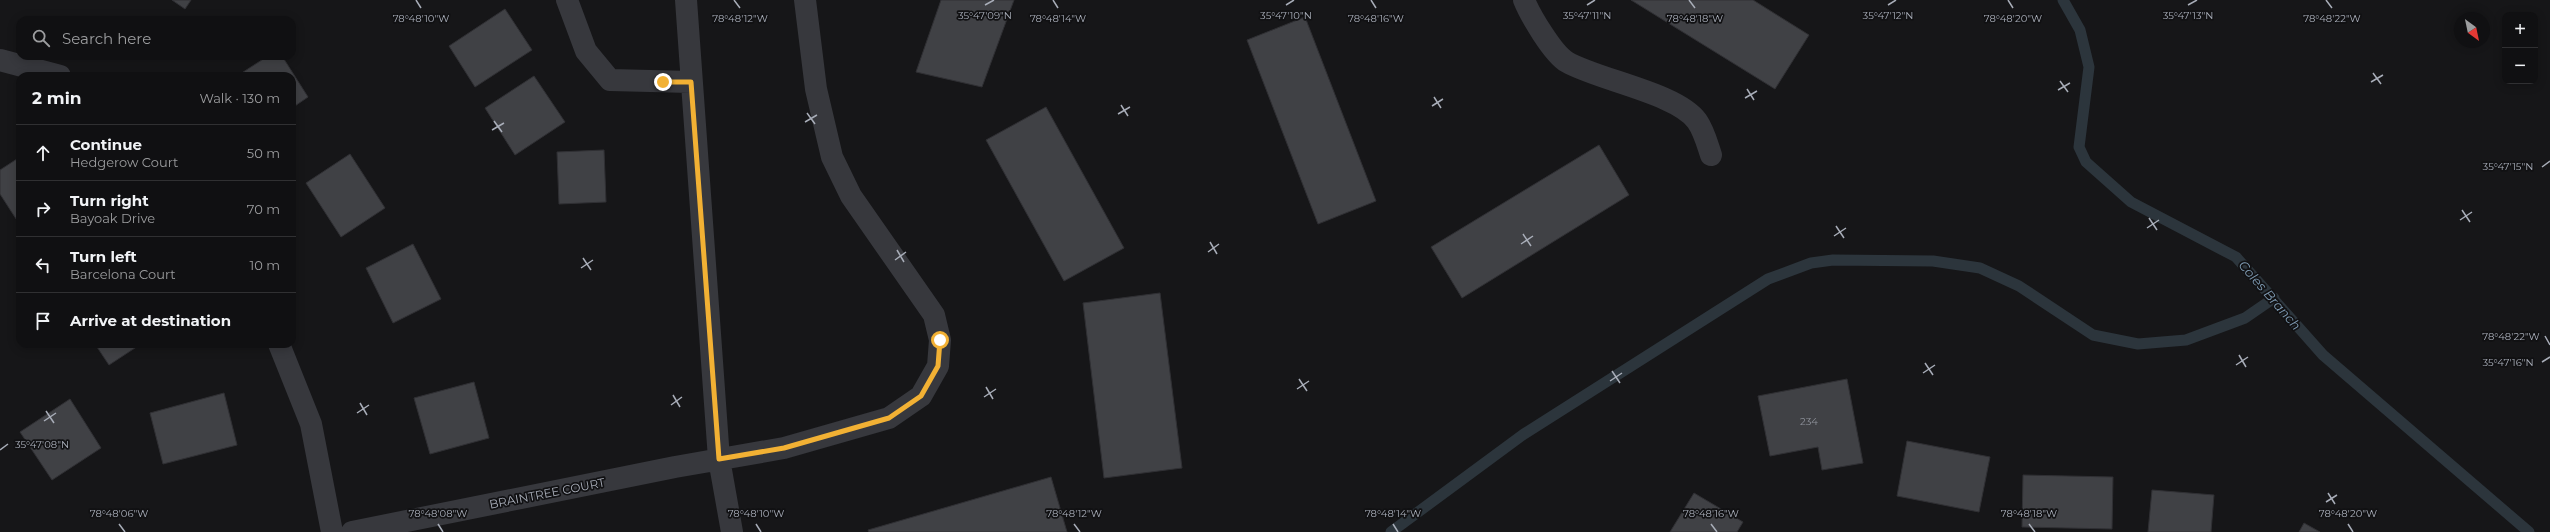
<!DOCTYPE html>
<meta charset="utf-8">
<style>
body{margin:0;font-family:Montserrat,sans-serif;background:#19191b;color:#f1f3f6}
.controls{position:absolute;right:12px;top:12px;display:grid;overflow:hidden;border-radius:8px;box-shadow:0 2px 10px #0003}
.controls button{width:36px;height:36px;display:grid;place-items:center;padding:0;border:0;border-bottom:1px solid #303032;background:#101012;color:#f1f3f6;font:20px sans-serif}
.compass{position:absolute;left:2454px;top:12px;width:36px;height:36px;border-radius:50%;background:#101012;box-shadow:0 2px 10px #0003;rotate:147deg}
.stop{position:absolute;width:12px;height:12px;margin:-9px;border:3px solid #f2b134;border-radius:50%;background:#fff}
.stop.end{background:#f2b134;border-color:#fff;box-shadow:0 1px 4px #0008}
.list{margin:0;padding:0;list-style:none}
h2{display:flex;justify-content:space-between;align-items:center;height:52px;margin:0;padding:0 16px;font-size:17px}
h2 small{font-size:13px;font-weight:400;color:#9c9d9f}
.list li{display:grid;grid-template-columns:26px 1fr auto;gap:12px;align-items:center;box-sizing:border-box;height:56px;padding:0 16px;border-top:1px solid #303032}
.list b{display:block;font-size:15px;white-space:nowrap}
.list p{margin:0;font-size:13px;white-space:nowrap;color:#9c9d9f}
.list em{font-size:13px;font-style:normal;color:#9c9d9f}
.icon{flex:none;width:22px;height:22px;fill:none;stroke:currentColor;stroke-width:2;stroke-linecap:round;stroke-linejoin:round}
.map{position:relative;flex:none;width:2550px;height:532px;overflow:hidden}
.search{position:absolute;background:#101012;box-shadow:0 2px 10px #0003;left:16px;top:16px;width:280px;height:44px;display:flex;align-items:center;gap:10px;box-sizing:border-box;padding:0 14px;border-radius:12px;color:#9c9d9f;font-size:15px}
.panel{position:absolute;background:#101012;box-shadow:0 2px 10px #0003;left:16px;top:72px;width:280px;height:276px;border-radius:12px}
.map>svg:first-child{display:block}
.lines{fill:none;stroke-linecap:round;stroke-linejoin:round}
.stream{stroke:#2c353c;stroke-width:11}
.building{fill:#404145;stroke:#303034}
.minor{stroke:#37383d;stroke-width:22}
.route{stroke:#f2b134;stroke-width:5}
.ticks{fill:none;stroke:#a8adb8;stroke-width:1.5}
.labels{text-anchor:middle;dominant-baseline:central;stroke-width:3.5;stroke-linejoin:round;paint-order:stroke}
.number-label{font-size:10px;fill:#8e929b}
.street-label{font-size:12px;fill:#a8adb8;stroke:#111113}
.water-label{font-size:13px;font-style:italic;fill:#7f9bb3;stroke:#111113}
.ticks-label{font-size:10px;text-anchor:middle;fill:#a8adb8;stroke:#111113;stroke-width:3.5;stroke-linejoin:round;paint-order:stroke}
</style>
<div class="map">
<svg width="2550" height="532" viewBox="0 0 2550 532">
<rect width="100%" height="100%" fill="#161618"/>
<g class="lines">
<path class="stream" d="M2063,0L2080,30L2089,67L2079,147L2086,162L2131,202L2236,257L2323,355L2529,532
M1391,532L1524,434L1768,279L1811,263L1833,260L1933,261L1980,268L2019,286L2093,335L2138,344L2186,340L2245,318L2274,298"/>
</g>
<path class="building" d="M172,0H191L185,9Z
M941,0H1014L982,87L916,72Z
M1631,0H1753L1809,35L1775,89Z
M505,9L532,50L475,87L449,46Z
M1305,17L1376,201L1318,224L1247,40Z
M268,56H282L308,97L292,108V76H237Z
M534,76L565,122L515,155L485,108Z
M1046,107L1124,248L1064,281L986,140Z
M1599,145L1629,195L1462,298L1431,247Z
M604,150L606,202L559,204L557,152Z
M350,154L385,208L341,237L306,183Z
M20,157V225L0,194V170Z
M413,244L441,299L393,323L366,268Z
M1160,293L1182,468L1104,478L1083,303Z
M95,344H141L109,365Z
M1847,379L1863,463L1822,470L1818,447L1770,456L1758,396Z
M474,382L489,438L430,454L414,398Z
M224,393L237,445L163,464L150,413Z
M70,399L101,448L52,480L20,432Z
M1907,441L1990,457L1979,512L1897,496Z
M2023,475L2113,477L2112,529L2022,527Z
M1051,477L1067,532H869L868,530Z
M2152,490L2214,495L2211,532H2148Z
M1694,493L1743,522L1737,532H1670Z
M2304,523L2320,532H2299Z"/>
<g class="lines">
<path class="minor" d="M567,0L586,51L610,80L691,82
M686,0L719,459L732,532
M1524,0C1530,15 1553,54 1567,62C1598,80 1677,93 1697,121C1704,131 1707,143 1711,155
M0,60L60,76
M279,344L311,424L332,532
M352,532L675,467L784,448L889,418L921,396L938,366L940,340L934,315L851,196L832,157L816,89L805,0"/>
</g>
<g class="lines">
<path class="route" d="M663,82H691L719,459L784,448L889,418L921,396L938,366L940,340"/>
</g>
<path class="ticks" d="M416,0L421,8M734,0L740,8M1053,0L1058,8M1371,0L1376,8M1689,0L1695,8M2008,0L2013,8M2326,0L2332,8M985,5L994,0M1286,5L1294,0M1587,5L1595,0M1888,5L1896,0M2188,5L2197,0M2373,73L2381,84M2060,81L2068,92M2371,82L2383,75M1747,89L1754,100M2058,90L2070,83M1434,97L1441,108M1745,98L1757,91M1121,105L1128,116M1432,106L1443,99M807,113L815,124M1118,114L1130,107M494,121L502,132M805,122L817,115M492,130L504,123M2542,167L2550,161M2462,210L2470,222M2149,218L2157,230M2460,220L2472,212M1836,226L1844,238M2147,228L2159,220M1523,234L1531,246M1834,236L1846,228M1210,242L1217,254M1521,244L1533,236M897,250L904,262M1208,252L1219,244M583,258L591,270M895,260L906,252M581,268L593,260M2545,336L2550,345M2239,355L2246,367M2542,362L2550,357M1925,363L1933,375M2236,365L2248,357M1612,371L1620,383M1923,373L1935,365M1299,379L1307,391M1610,381L1622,373M986,387L993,399M1297,389L1309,381M673,395L680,407M984,397L996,389M360,403L367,415M671,405L682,397M46,411L54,423M357,413L369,405M44,421L56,413M0,450L8,444M2328,493L2335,504M2326,502L2337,495M119,524L125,532M438,524L443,532M756,524L761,532M1074,524L1080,532M1393,524L1398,532M1711,524L1717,532M2029,524L2035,532M2348,524L2353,532"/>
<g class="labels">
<g class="number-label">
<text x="1809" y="421">234</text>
</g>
<g class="street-label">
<text transform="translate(547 493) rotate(-11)">BRAINTREE COURT</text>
</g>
<g class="water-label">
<text transform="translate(2270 295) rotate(49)">Coles Branch</text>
</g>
</g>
<g class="ticks-label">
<text x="2188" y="19">35°47'13"N</text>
<text x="985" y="19">35°47'09"N</text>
<text x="1286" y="19">35°47'10"N</text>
<text x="1587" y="19">35°47'11"N</text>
<text x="1888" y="19">35°47'12"N</text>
<text x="421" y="22">78°48'10"W</text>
<text x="740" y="22">78°48'12"W</text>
<text x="1376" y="22">78°48'16"W</text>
<text x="1695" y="22">78°48'18"W</text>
<text x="1058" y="22">78°48'14"W</text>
<text x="2013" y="22">78°48'20"W</text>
<text x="2332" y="22">78°48'22"W</text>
<text x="2508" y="170">35°47'15"N</text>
<text x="2511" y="340">78°48'22"W</text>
<text x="2508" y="366">35°47'16"N</text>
<text x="42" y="448">35°47'08"N</text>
<text x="119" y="517">78°48'06"W</text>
<text x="438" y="517">78°48'08"W</text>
<text x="756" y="517">78°48'10"W</text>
<text x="1074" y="517">78°48'12"W</text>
<text x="1393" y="517">78°48'14"W</text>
<text x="1711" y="517">78°48'16"W</text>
<text x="2029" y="517">78°48'18"W</text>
<text x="2348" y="517">78°48'20"W</text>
</g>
</svg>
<div class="controls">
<button>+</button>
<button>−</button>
</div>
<svg class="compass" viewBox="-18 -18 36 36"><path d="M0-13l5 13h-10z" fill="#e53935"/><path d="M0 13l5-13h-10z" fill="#9c9d9f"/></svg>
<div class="stop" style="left:940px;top:340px"></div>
<div class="stop end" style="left:663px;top:82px"></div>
<div class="search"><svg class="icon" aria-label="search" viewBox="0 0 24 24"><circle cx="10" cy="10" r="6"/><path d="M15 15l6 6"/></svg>Search here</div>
<section class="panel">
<h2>2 min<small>Walk · 130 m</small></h2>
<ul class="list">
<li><svg class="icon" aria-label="ahead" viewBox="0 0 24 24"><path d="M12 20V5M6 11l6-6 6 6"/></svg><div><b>Continue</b><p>Hedgerow Court</p></div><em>50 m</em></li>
<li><svg class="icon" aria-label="right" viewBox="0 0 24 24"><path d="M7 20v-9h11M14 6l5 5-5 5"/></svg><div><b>Turn right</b><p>Bayoak Drive</p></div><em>70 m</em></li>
<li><svg class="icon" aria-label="left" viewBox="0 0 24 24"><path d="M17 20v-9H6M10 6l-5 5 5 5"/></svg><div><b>Turn left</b><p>Barcelona Court</p></div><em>10 m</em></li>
<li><svg class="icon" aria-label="arrive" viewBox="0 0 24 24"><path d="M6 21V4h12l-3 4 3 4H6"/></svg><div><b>Arrive at destination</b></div></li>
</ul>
</section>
</div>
